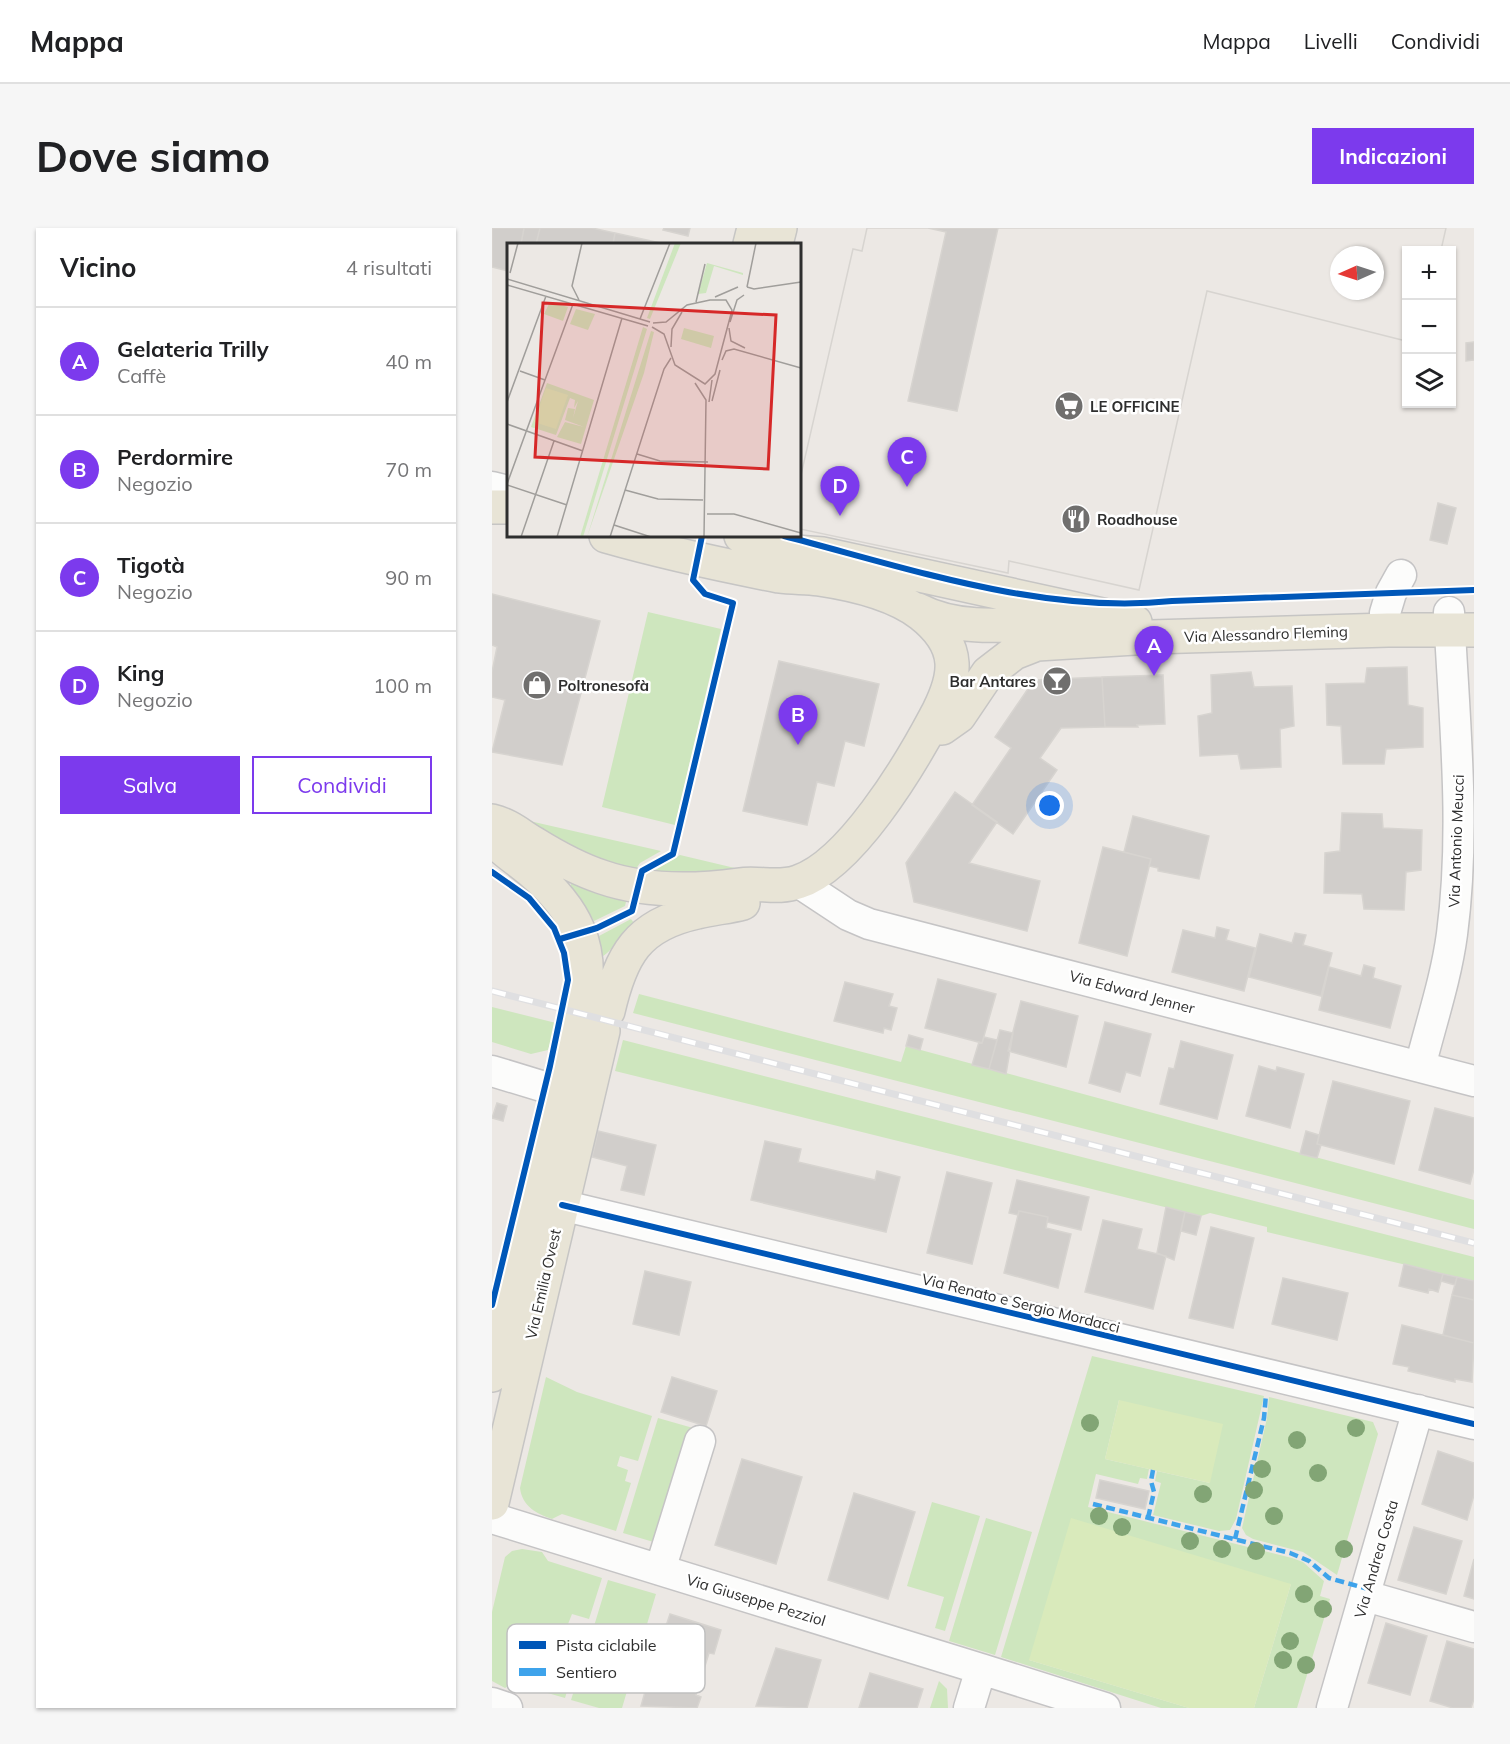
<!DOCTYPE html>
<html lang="it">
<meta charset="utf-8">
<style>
body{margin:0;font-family:Mulish,sans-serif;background:#f6f6f6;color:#202124}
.controls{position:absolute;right:18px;top:18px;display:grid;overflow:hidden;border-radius:0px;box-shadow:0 2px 4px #0004}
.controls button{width:54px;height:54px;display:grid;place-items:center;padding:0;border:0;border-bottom:2px solid #e0e0e0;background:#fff;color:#202124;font:30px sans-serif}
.compass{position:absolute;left:838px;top:18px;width:54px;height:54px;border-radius:50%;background:#fff;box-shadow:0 2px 4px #0004;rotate:267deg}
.you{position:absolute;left:558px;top:578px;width:21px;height:21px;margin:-15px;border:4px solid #fff;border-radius:50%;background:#1a73e8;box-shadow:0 0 0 9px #1a73e833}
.badge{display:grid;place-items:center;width:39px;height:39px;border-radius:50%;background:#7c3aed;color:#fff;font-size:20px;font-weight:700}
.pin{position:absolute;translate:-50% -50px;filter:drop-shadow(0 2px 3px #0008)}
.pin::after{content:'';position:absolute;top:32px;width:21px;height:18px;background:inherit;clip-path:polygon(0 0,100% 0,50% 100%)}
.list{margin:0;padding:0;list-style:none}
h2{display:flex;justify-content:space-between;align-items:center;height:78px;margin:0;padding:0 24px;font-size:26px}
h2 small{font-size:20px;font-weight:400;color:#757577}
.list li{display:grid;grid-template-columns:39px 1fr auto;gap:18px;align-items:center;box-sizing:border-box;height:108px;padding:0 24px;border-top:2px solid #e0e0e0}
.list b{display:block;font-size:22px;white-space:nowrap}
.list p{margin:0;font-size:20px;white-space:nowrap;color:#757577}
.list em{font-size:20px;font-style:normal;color:#757577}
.actions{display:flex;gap:12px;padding:18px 24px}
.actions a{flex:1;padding:14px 0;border:2px solid #7c3aed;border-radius:0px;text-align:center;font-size:21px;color:#7c3aed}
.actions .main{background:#7c3aed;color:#fff}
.icon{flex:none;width:33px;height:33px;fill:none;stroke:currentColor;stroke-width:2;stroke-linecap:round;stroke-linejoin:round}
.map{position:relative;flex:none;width:982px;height:1480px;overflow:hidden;border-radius:0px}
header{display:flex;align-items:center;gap:36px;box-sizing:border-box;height:84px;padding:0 30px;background:#fff;border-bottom:2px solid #e0e0e0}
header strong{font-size:28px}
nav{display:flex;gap:33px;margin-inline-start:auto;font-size:21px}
.intro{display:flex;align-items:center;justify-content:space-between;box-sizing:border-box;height:144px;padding:0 36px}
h1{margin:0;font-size:42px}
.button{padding:15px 27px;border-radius:0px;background:#7c3aed;color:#fff;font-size:21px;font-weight:700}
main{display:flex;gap:36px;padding:0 36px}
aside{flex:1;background:#fff;border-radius:0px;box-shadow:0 2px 4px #0004}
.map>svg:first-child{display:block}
.green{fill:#cee6be}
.pitch{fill:#d9eabb}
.building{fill:#d1cecb;stroke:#d7d4d0;stroke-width:1.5;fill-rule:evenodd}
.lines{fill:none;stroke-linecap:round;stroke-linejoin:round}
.minor-casing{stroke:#c5c4c5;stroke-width:33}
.major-casing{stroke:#c6c5c4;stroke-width:36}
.minor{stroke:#fcfcfb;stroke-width:30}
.major{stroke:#e8e4d6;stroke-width:33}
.rail-casing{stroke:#dfdfe1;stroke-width:7}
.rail{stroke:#fff;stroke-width:4.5;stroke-dasharray:14;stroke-linecap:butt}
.quiet{stroke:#3ea3eb;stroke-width:4.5;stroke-dasharray:9 4.5;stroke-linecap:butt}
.cycleway-casing{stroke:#fff;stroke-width:10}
.cycleway{stroke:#0057b8;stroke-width:6}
.tree{fill:#82a575}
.labels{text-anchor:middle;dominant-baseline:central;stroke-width:5;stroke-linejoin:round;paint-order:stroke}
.poi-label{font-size:15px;font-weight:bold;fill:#2e2e2e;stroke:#fff;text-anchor:start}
.street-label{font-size:15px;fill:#2e2e2e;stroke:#fff}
.inset-road{fill:none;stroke:#a09e9b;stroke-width:1.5}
.view{fill:#d62828;fill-opacity:0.15;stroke:#d62828;stroke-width:3}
.inset-edge{fill:none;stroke:#2e2e2e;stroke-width:3}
.key{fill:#fff;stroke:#c0c0c0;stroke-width:1.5}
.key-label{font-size:16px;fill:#2e2e2e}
</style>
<header>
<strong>Mappa</strong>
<nav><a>Mappa</a><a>Livelli</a><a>Condividi</a></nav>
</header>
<div class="intro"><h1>Dove siamo</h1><a class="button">Indicazioni</a></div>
<main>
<aside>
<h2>Vicino<small>4 risultati</small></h2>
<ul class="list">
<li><span class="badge">A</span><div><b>Gelateria Trilly</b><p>Caffè</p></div><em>40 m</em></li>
<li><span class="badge">B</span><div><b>Perdormire</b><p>Negozio</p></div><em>70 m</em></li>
<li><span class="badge">C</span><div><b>Tigotà</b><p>Negozio</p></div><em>90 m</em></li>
<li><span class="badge">D</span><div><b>King</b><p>Negozio</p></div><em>100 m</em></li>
</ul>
<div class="actions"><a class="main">Salva</a><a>Condividi</a></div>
</aside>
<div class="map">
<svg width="982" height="1480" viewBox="0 0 982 1480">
<rect width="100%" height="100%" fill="#ece8e4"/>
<path class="green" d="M156,384L229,401L183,597L110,579Z
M20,589L169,623L148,635L141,645L128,642Z
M188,627L247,641L248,646H157Z
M79,654L135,670L133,678L102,693L79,660Z
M139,691L142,695C133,703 117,727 109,729L107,708Z
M147,766L409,834L414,818L982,972V1001L141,785Z
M0,779L64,795L56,822L39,826L0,814Z
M131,812L982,1029V1053L775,1004V999L718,985L709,988L123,843Z
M600,1128L772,1168L744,1291L738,1302L727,1303L661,1287L669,1255L663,1253L665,1243L718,1255L627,1172L613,1231L657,1241L655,1251L648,1250L646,1256L604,1246L596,1279L800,1330L811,1334L832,1353L828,1368L838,1371L805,1480H762L799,1356L537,1432L697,1480H669L509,1429Z
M54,1149L85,1164L160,1188L146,1233L128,1228L125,1238L136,1242L133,1253L139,1255L124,1303L70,1286L60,1291C45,1286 30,1278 28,1260Z
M777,1169L881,1194L886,1206L845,1347L811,1324L761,1311L754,1307L750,1300L775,1190Z
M166,1190L201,1200L165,1315L131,1305Z
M440,1274L488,1288L453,1403L443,1400L452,1369L415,1358Z
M494,1290L540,1304L503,1427L457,1413Z
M30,1321L50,1324L56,1333L110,1350L97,1391L80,1386L76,1396L88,1400L85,1411L90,1413L73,1470L21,1455L13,1460L0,1453V1384L13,1329L20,1323Z
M116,1352L164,1366L130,1480H107L79,1472L97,1415L120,1423L122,1416L99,1408Z
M447,1453L455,1461L456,1480H438Z"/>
<path class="pitch" d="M627,1172L731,1196L718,1255L613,1231Z
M579,1290L799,1356L762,1480H697L537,1432Z"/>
<path class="building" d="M0,0H32L29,16H16V43L0,39Z
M32,0H48L44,16H29Z
M48,0H100L123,5L121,16H44Z
M172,0H198L196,8L171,2Z
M375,0H436L454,4L416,173L465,183L506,0H954L949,22H914V113L715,63L647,362L517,333L516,345L308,301V251L361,21L370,23ZM847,27H883V63H847Z
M375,0H954L949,22H914V113L715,63L647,362L517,333L516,345L308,301V251L361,21L370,23ZM847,27H883V63H847Z
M123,5L173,16H121Z
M982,114V132L974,133V115Z
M946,275L964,280L955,316L938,312Z
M0,366L108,393L70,537L0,524L13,472L0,469V444L5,419L0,417Z
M287,433L387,456L372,518L353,513L342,558L325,554L315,597L251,583Z
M915,439L916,477L931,480V519L894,521L892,536H851L849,498L835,497L834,456L873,455L875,440Z
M759,444L762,459L800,458L802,498L788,501L789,539L749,541L746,526L708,528L706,488L720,485L719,447Z
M671,447L673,496L645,497L646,499H613L610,449Z
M610,449L613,499L569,500L548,530L565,542L521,606L480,577L519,520L503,509L542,452Z
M463,564L505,594L477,635L548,653L535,703L422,674L414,635Z
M850,585L890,586L891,600L930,602L929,642L914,644L912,682L872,681L870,666L832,665L833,625L848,623Z
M641,588L717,608L707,651L666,643V640L657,638L659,631L632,624Z
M611,619L659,631L635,728L587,715Z
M725,699L737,702L734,712L763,720L752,763L680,744L691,702L723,710Z
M803,705L814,707L811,717L840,725L829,768L757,749L768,706L800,715Z
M872,737L883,740L881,750L909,758L898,800L827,782L837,739L869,748Z
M446,751L504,766L490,815L433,800Z
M353,754L401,766L397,778L405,780L399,802L392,800L391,805L342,793Z
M529,773L586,788L574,839L516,823Z
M613,794L659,806L648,848L634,844L628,864L597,855Z
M508,802L521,805L514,846L497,841Z
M417,807L431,811L428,822L414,818Z
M492,809L505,812L497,841L480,837L487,814L490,815Z
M689,813L741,827L725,891L668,876L677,840L682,841Z
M767,838L784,843L785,839L812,846L798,900L754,888Z
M841,853L918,873L902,936L825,916Z
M5,875L15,878L11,893L0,890Z
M943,880L982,890V941L978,956L927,942Z
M106,903L164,917L152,967L129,962L135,938L100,929Z
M814,903L827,907L825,916L829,917L825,930L808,926Z
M273,913L309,921L306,934L383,952L385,943L408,949L394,1004L259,972Z
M455,944L500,955L480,1036L435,1025Z
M525,952L597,969L589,1002L555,994L556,989L527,983L526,987L517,985Z
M674,979L693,984L682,1032L665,1025Z
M527,983L556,989L554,1000L579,1006L566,1060L512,1045Z
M693,984L709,988L704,1007L689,1003Z
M611,992L650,1001L645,1021L674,1028L661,1081L593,1064Z
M719,999L762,1010L741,1100L697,1090Z
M912,1036L951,1046L946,1064L937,1061L936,1065L907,1058Z
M153,1043L199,1054L187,1107L141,1096Z
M951,1046L965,1049L963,1057L949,1053Z
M965,1049L982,1053V1072L960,1067Z
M791,1050L856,1065L845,1112L780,1096Z
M960,1067L982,1072V1115L951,1107Z
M910,1097L982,1115L980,1154L963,1151V1154L916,1143L917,1139L901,1136Z
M180,1149L225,1163L214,1198L169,1184Z
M946,1223L982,1235V1267L975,1292L930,1276Z
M250,1231L310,1249L284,1336L223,1317Z
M608,1252L657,1263L653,1281L604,1270Z
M362,1265L423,1284L396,1371L336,1352Z
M922,1299L970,1313L954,1366L906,1352Z
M982,1331V1371L972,1368Z
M178,1386L229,1402L222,1426L217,1425L204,1467L209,1469L205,1480L149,1478L171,1400L173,1401Z
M894,1395L935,1408L918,1467L876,1455Z
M955,1413L982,1421V1471L979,1480H961L938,1473Z
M284,1420L329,1432L315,1480L264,1478Z
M378,1445L431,1461L425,1480H367Z"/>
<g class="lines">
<g class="minor-casing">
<path id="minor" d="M0,259L16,263
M893,385L899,365L909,347
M306,654L356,687L377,696L982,853
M928,839C939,795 954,751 960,706C974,599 962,491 957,384
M0,843L69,864
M48,972L982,1196
M0,1290L489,1441L477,1480
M168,1342L208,1213
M874,1368L982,1399
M489,1441L613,1480
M0,1475L15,1480
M840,1480L926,1182"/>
</g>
<g class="major-casing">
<path id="major" d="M258,16L262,0
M284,16L288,0
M0,279H16
M249,308C267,319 289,320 307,332
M289,323L331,326L643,394
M426,382C471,406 529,395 578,394
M450,500L467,488L496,445L522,425L545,416L659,409L896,402H982
M0,593C17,597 29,608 43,616C64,629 86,641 110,649C153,664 202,663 247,657C267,654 286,661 306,654C358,637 417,539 443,490C465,449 471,419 429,386C401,365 361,356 327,351C314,349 301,350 287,348C230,337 170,324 114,308
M0,611C12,623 26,632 39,643C83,680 103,718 91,776
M116,783C129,727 145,697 205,684C221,680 236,679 251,675
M0,1147L86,797
M0,1275L111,803"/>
</g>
<use href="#minor" class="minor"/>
<use href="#major" class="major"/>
<g class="rail-casing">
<path id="rail" d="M0,763L982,1015"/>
</g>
<use href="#rail" class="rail"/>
<path class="quiet" d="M601,1276L798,1325L817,1333L837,1350L876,1361
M656,1290L662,1264L659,1253L661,1242
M743,1311L772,1190L774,1166"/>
<g class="cycleway-casing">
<path id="cycleway" d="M292,308C416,340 552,387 680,373L982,362
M0,644L37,670L62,700L72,725L76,752L58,838L0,1077
M68,711L105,700L140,683L150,643L181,626L241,375L213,366L201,352L210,308
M70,977L982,1196"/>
</g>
<use href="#cycleway" class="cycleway"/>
</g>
<g class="tree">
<circle cx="598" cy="1195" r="9"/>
<circle cx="864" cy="1200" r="9"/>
<circle cx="805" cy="1212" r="9"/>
<circle cx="770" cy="1241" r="9"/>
<circle cx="826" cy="1245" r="9"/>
<circle cx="762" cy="1262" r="9"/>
<circle cx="711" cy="1266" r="9"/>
<circle cx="607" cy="1288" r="9"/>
<circle cx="782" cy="1288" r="9"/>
<circle cx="630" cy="1299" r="9"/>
<circle cx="698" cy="1313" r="9"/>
<circle cx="730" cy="1321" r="9"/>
<circle cx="852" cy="1321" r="9"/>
<circle cx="764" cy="1323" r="9"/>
<circle cx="812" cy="1366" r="9"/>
<circle cx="831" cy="1381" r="9"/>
<circle cx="798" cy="1413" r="9"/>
<circle cx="791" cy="1432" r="9"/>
<circle cx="814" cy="1437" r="9"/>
</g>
<defs>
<g id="supermarket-disc" transform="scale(1.5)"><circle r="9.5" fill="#706f6e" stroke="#fff"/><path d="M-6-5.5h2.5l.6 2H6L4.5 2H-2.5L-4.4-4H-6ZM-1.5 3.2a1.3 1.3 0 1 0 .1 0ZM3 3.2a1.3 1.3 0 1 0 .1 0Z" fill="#fff"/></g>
<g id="restaurant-disc" transform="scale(1.5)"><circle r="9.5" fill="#706f6e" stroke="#fff"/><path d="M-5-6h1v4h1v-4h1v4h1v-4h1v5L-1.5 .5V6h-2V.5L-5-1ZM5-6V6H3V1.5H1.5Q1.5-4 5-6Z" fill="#fff"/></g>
<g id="bar-disc" transform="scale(1.5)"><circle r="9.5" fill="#706f6e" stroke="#fff"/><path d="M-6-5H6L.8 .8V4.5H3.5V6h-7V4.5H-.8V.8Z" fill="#fff"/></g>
<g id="shop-disc" transform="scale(1.5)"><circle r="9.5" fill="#706f6e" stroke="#fff"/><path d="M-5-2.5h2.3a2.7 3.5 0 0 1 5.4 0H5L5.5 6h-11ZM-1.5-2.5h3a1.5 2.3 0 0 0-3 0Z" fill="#fff"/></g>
</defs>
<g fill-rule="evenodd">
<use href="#supermarket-disc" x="577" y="178"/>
<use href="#restaurant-disc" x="584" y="291"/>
<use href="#bar-disc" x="565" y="453"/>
<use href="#shop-disc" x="45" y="457"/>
</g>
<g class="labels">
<g class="poi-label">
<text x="598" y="178">LE OFFICINE</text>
<text x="605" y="291">Roadhouse</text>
<text x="544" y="453" text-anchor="end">Bar Antares</text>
<text x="66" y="457">Poltronesofà</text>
</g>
<g class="street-label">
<text transform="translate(774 406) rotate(-2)">Via Alessandro Fleming</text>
<text transform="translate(964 613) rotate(-88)">Via Antonio Meucci</text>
<text transform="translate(640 764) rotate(15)">Via Edward Jenner</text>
<text transform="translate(51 1056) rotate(-77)">Via Emilia Ovest</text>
<text transform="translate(529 1075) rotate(14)">Via Renato e Sergio Mordacci</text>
<text transform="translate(884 1331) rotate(-74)">Via Andrea Costa</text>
<text transform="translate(264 1372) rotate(17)">Via Giuseppe Pezziol</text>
</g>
</g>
<g transform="translate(15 15)">
<rect width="294" height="294" fill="#ece8e4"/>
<path d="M168,0H174L143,76L140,75ZM200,20L236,30V32L207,23L199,50L191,51ZM43,59L61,64L56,78L37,71ZM69,66L88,71L81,87L63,81ZM136,84L140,86L76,294H73ZM177,85L207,93L204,105L174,96ZM144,88L147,89L137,130L80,294ZM40,140L87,157L74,201L50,194L58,179L77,184L58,177L61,165L68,166L66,175L71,158L67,165L68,157L63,155L49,192L24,184Z" fill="#cee6be"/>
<path d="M39,145L61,152L49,186L27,179Z" fill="#d9eabb"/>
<path class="inset-road" d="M3,30L11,0M0,36L143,79M0,42L141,83M240,44L249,0M240,44L247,46L294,39M208,54L231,44M72,57L65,43L75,0M189,59L198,21M133,76L163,0M223,79L230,57L237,52M145,84L157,91L168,122L198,141L208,131L225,67L219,57H203L180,62L159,79L146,80M222,85L224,98L238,105M164,104L165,86L175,69M215,117L219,108L227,106L294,125M13,128L38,137L66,61M188,140L199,157L197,294M205,158L213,127M0,159L39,53M202,159L205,137M0,181L76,208M130,211L153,218L201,219M0,241L38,137M0,242L60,262M118,247L151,256L196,257M200,271H227L294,290M107,282L144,294M14,294L47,198M50,294L115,75M103,294L157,126L164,115"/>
<path class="view" d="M36,60L269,72L261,226L28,214Z"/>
<rect width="294" height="294" class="inset-edge"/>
</g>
<rect x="15" y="1396" width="198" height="69" rx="9" class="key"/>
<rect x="27" y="1413" width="27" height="8" fill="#0057b8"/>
<rect x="27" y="1440" width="27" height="8" fill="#3ea3eb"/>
<g class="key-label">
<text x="64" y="1423">Pista ciclabile</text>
<text x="64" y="1450">Sentiero</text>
</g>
</svg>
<div class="controls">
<button>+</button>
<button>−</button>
<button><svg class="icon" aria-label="layers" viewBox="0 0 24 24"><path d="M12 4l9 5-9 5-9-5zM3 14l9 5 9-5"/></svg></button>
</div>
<svg class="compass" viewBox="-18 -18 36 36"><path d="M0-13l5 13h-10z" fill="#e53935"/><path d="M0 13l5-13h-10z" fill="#757577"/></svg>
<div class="you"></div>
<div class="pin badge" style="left:662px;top:448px">A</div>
<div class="pin badge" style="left:306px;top:517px">B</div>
<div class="pin badge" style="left:415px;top:259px">C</div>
<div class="pin badge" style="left:348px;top:288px">D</div>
</div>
</main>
